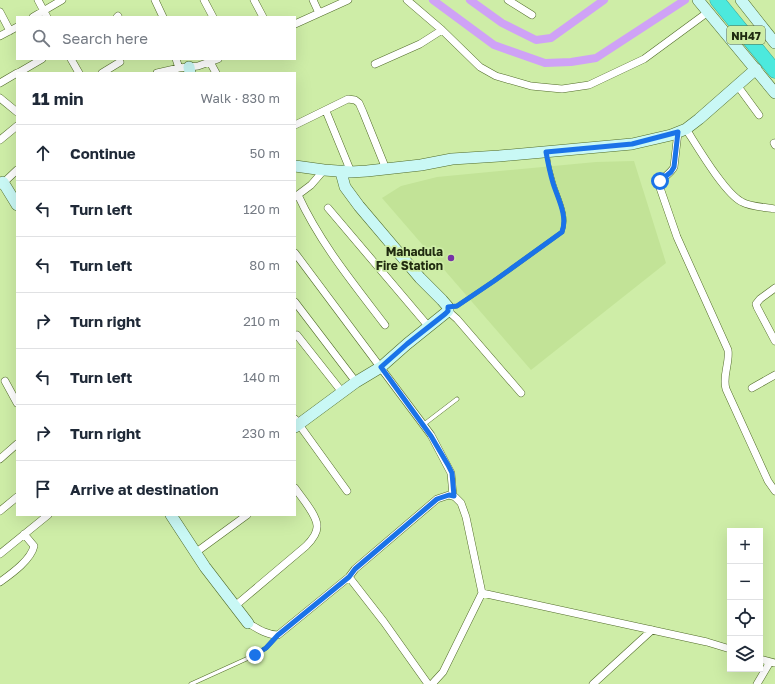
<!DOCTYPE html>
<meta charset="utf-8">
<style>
body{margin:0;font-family:"Golos Text",sans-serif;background:#f6f6f7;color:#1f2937}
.controls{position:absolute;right:12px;bottom:12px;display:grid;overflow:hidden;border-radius:0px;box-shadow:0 4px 16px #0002}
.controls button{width:36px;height:36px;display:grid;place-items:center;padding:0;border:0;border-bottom:1px solid #e0e1e3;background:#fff;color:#1f2937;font:20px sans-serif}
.stop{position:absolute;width:12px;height:12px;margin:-9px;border:3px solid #1a73e8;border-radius:50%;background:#fff}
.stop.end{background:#1a73e8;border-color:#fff;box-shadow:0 1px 4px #0008}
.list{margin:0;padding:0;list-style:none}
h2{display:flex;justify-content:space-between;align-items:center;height:52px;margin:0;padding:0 16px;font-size:17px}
h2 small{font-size:13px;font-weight:400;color:#747a83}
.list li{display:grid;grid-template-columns:26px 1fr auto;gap:12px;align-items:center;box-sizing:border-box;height:56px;padding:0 16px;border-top:1px solid #e0e1e3}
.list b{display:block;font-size:15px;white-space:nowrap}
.list em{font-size:13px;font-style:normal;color:#747a83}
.icon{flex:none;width:22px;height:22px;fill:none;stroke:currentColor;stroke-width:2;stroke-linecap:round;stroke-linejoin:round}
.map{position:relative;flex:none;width:775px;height:684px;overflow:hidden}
.search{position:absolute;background:#fff;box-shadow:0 4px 16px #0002;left:16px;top:16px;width:280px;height:44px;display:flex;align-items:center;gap:10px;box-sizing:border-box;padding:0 14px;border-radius:0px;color:#747a83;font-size:15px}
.panel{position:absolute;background:#fff;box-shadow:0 4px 16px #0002;left:16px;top:72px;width:280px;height:444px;border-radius:0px}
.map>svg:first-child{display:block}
.built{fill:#c2e397}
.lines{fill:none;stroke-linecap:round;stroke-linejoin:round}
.canal{stroke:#cfa2f6;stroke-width:8}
.lane-casing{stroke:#516b29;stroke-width:4.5}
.street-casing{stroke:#516b29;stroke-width:8}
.secondary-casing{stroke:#516b29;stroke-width:12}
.highway-casing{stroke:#3da695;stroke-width:15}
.lane{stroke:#fff;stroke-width:3.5}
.street{stroke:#fff;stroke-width:7}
.secondary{stroke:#c9f8f5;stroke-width:11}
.highway{stroke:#4ce9dd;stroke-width:14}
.route{stroke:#1a73e8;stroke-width:5}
.poi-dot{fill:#7733a6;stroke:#ceeda7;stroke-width:1.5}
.labels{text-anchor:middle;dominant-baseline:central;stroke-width:3.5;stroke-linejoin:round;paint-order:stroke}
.shield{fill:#ceeda7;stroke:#54653d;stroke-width:1}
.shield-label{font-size:11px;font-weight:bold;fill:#202b10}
.poi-label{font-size:12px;font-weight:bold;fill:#202b10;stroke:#ceeda7;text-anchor:end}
</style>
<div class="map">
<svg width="775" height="684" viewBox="0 0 775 684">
<rect width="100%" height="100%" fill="#ceeda7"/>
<path class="built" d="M634,161L666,263L531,370L382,198L401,186L437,177L596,162Z"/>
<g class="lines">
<path class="canal" d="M433,0L494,45L545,63L571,62L596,58L685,0
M470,0L502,23L536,40L551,38L604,0"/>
<g class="lane-casing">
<path id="lane" d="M450,307L457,306L494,281L562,232C569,215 557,197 553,181C550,172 548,163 547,153
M423,425L457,399
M191,684L255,655L266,648L278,635"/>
</g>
<g class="street-casing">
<path id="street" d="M38,0L47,17
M155,0L163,17
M204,0L213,17
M254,0L263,17
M313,0L319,13
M407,0L442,30L480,67L496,76L531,86L562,89L589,85L644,59L708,12
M508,0L532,15
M0,12L10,31
M33,17L62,0
M117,17L118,16
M295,24L348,0
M0,36L17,27
M71,59L79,73
M176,59L179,68
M210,62L216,73
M375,64L420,44L442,30
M18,73L42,59
M102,73L120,62
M157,73L179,68L198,66L218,59
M0,83L17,73
M737,85L759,115
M0,98L17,112
M326,111L351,172
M295,125L348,99L355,100L359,103L363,112L386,169
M686,129C697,146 725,194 742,202C751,207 765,207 775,209
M678,132L674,167C670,175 660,178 659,185L677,237L728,350C730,363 722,376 726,389L768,481L775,491
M0,140L17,126
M774,143L775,145
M1,185L17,170
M298,195C320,243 353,283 385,325
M295,197L311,185L324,170
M328,208L429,327
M295,253L431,435L451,473L453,496
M775,288L760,299L756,304L757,307L775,341
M295,302L356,382
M448,311L457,319L521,393
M297,335L342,392
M5,381L17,403
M752,388L775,375
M295,419L347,491
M0,459L17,444
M0,511L17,497
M195,553L247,515
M0,554L48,515
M349,577L384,622L428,684
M0,582C11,574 31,560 34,546L24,534
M235,606L306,546C311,541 317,534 317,527C318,516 301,497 295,488
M248,623C258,629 267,635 278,635L349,577L355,569L437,499L449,495L455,497L461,503L466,517L482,593L707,642L730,649
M760,659L775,663
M432,684L443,672L482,593
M593,684L652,630
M757,684L770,662"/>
</g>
<g class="secondary-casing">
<path id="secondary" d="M698,0L775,93
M741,0L775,43
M189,67L190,73
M295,166L324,170L351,172L367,171L421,165L452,159L499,156L632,144L671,135L686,129L699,119L756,69
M3,182L17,205
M295,427L356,382L381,367L407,344L448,311V307L442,300L420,278L359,206L345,187L342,176L344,171
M171,515L205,567L248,623"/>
</g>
<g class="highway-casing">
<path id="highway" d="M717,0L775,71"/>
</g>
<use href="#lane" class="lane"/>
<use href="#street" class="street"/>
<use href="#secondary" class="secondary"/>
<use href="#highway" class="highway"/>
</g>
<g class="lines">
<path class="route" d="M255,655L266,648L278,635L349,577L355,569L437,499L449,495L454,496L452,473L448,465L431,436L381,367L407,344L445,314L448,311V307L457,306L494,281L562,232C568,216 558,199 553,183C550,173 548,163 546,152L632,144L678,132L674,167L671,172L660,181"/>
</g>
<circle class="poi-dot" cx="451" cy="258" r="4"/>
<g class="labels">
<rect class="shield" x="727" y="26" width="38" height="18" rx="3"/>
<g class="shield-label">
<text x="746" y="35">NH47</text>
</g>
<g class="poi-label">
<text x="443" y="251">Mahadula<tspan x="443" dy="14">Fire Station</tspan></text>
</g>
</g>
</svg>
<div class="controls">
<button>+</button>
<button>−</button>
<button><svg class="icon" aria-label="locate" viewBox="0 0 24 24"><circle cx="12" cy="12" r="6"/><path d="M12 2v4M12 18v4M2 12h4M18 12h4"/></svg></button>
<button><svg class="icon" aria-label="layers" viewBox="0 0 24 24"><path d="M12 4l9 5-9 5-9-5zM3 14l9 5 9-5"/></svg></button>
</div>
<div class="stop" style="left:660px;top:181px"></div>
<div class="stop end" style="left:255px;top:655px"></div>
<div class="search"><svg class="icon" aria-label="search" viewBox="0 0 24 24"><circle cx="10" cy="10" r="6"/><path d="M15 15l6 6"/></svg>Search here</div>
<section class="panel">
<h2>11 min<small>Walk · 830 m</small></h2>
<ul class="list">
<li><svg class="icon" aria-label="ahead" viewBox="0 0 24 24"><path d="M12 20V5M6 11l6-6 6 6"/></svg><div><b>Continue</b></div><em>50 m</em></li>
<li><svg class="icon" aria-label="left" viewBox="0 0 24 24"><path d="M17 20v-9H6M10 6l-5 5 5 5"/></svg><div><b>Turn left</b></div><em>120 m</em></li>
<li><svg class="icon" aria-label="left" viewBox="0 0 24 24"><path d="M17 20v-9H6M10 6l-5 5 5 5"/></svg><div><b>Turn left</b></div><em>80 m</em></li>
<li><svg class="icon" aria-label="right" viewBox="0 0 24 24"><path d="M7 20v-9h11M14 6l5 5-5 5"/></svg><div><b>Turn right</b></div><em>210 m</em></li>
<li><svg class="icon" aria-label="left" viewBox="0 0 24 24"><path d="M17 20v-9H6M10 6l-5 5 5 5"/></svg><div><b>Turn left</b></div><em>140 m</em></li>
<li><svg class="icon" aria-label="right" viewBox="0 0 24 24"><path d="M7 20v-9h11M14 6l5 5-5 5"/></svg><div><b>Turn right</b></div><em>230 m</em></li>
<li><svg class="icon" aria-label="arrive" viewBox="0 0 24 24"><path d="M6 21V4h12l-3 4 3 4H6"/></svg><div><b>Arrive at destination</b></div></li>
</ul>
</section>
</div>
